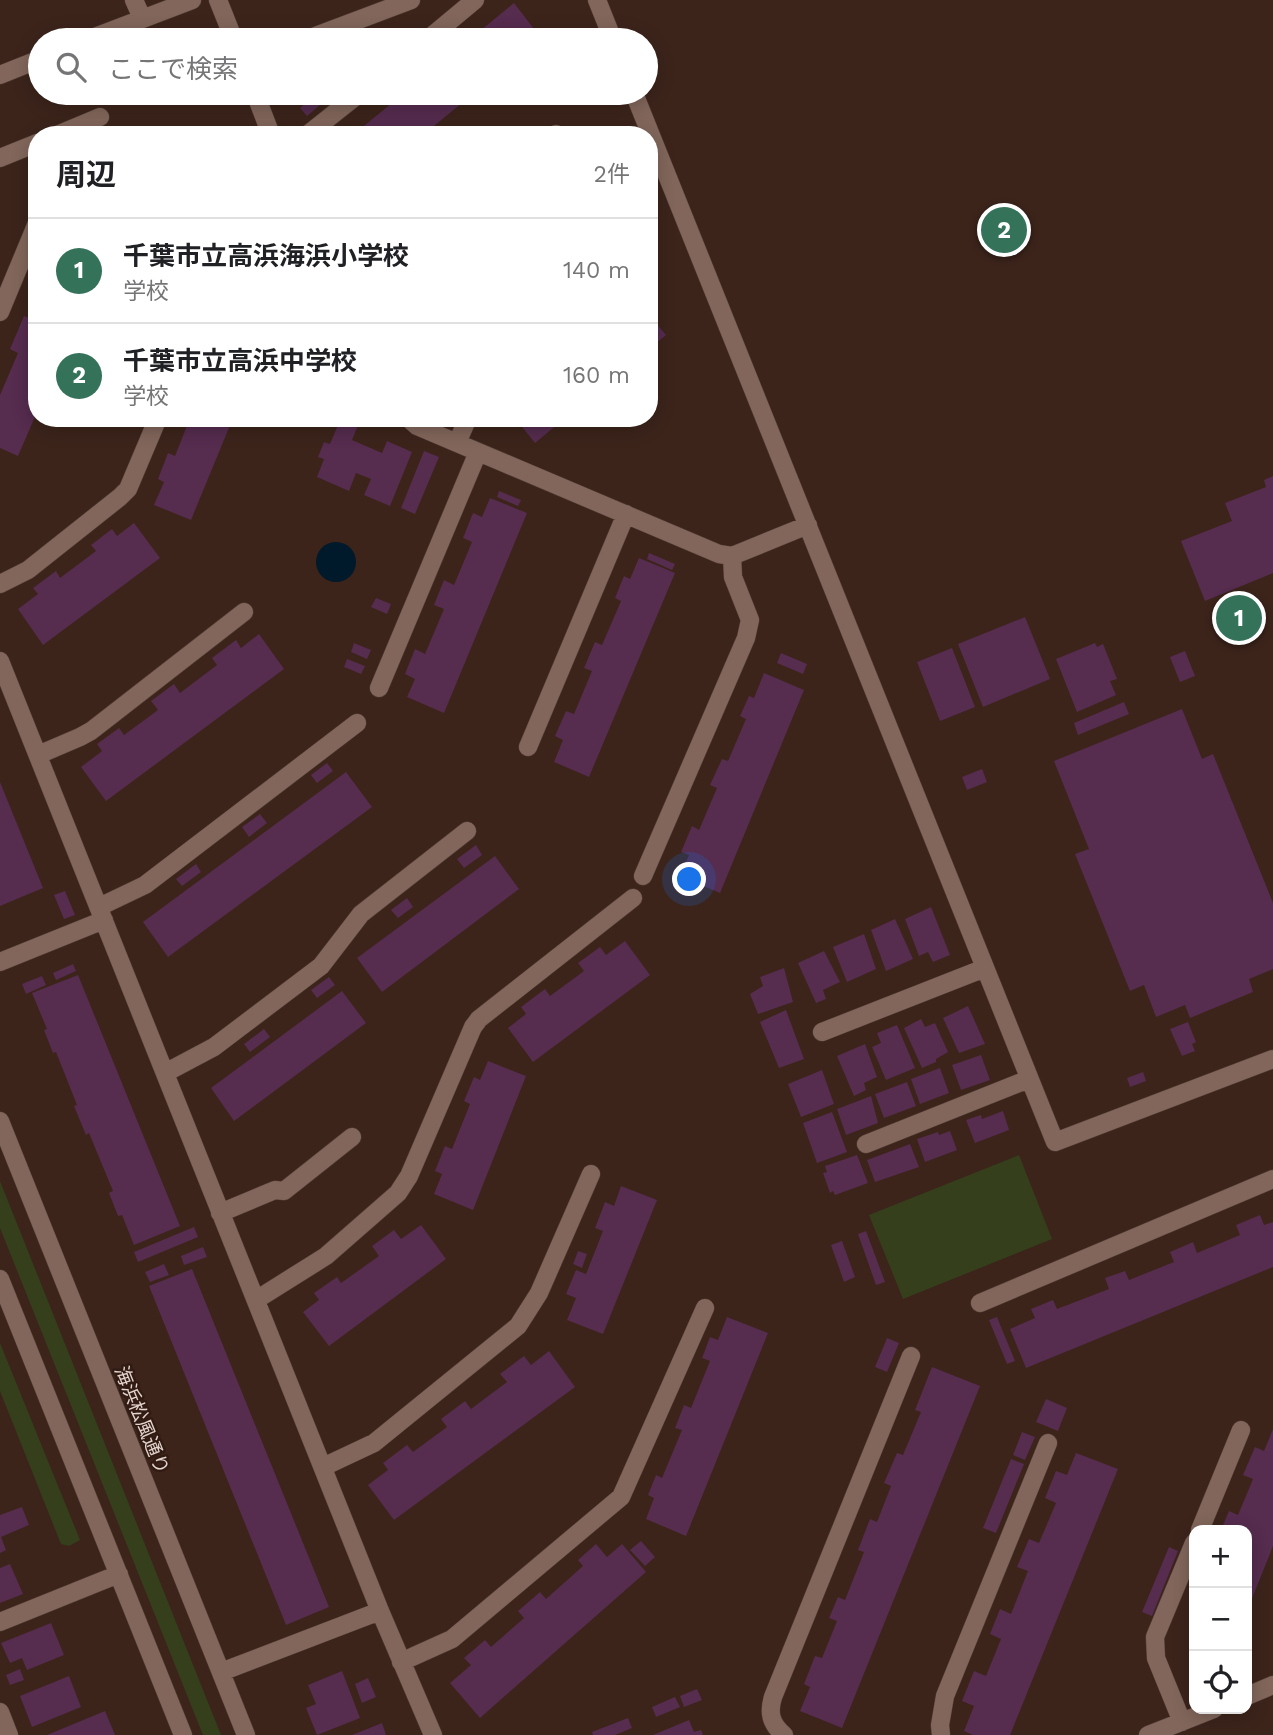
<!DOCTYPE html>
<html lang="ja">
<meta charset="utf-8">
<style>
body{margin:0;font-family:"Work Sans","Noto Sans JP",sans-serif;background:#f6f6f6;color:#202124}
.controls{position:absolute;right:21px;bottom:21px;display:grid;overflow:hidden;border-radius:14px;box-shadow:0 4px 18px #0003}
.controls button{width:63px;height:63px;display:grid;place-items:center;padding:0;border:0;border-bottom:2px solid #e0e0e0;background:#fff;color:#202124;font:35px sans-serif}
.you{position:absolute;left:690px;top:880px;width:24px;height:24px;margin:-18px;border:5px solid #fff;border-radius:50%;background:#1a73e8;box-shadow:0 0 0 10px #1a73e833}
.badge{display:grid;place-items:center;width:46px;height:46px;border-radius:50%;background:#34725a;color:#fff;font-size:23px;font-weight:700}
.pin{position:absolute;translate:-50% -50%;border:4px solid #fff;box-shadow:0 2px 7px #0006}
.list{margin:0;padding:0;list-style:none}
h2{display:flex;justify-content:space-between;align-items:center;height:91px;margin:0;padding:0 28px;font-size:30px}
h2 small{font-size:23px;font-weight:400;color:#757577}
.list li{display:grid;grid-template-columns:46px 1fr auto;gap:21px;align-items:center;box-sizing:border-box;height:105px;padding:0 28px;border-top:2px solid #e0e0e0}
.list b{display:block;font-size:26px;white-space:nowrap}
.list p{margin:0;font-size:23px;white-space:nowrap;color:#757577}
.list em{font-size:23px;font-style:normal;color:#757577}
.icon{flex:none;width:38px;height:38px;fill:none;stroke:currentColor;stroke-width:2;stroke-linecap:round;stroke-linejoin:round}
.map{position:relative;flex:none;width:1273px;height:1735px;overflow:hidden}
.search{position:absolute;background:#fff;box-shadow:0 4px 18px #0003;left:28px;top:28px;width:630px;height:77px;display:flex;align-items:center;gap:18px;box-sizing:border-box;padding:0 24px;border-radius:38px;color:#757577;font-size:26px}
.panel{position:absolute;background:#fff;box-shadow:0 4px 18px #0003;left:28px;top:126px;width:630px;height:301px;border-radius:28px}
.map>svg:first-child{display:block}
.green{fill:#353f1b}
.water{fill:#00192b}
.building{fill:#562c4f}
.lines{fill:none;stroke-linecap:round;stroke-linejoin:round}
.minor-casing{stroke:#544139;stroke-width:19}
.minor{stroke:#82665b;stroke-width:18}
.labels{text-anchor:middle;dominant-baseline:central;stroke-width:5;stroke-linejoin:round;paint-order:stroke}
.street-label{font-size:19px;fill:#e4d4ce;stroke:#311b12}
</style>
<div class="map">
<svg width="1273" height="1735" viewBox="0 0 1273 1735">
<rect width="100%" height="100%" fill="#3c241b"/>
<path class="green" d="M1019,1155L1052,1239L903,1299L869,1215Z
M0,1181L221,1735H203L0,1228Z
M0,1343L80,1540L69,1546L61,1544L0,1391Z"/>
<path class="water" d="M316 562a20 20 0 1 1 40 0a20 20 0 1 1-40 0Z"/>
<path class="building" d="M514,3L541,38L538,40H469Z
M404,93H474L423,135H353Z
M314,96L321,104L307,116L300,108Z
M37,307V412L18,456L0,448V395L18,353L10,349L24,316L32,319Z
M649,315L666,335L649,349Z
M190,418H233L191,520L154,505L164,482L158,479L168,453L175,456Z
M341,418H361L352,440L382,453L387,441L412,452L390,506L364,495L371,479L356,473L349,491L317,477L324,459L318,457L324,442L330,444Z
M515,418H565L535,443Z
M424,451L439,457L415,514L401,508Z
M1273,476V573L1205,601L1181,541L1232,521L1225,503L1266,487L1264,480Z
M499,491L521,500L518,506L497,497Z
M490,498L527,513L444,713L407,697L415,679L405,674L415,649L425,654L444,609L434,605L444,580L454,585L472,542L463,538L473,513L482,517Z
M134,523L160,558L43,645L18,609L38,594L33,588L56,571L60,578L96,551L91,545L112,529L117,536Z
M649,553L675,564L672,570L647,559Z
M639,558L675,573L589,777L554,762L563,740L555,736L566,711L574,714L592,671L584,668L595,642L602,645L621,601L615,598L624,576L630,579Z
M376,598L391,604L387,614L371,607Z
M1025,617L1050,679L983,707L958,644Z
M259,634L284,669L106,801L81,767L102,751L97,744L119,728L124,735L158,710L151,701L174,684L180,693L217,665L212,658L236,640L241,648Z
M354,643L371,650L367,659L351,652Z
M1095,643L1097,647L1103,644L1117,679L1110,681L1116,695L1077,712L1056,659Z
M952,648L975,707L940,721L917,662Z
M1185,651L1195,676L1180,682L1170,657Z
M781,653L807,664L803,674L777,663Z
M347,659L365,666L361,674L344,667Z
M764,673L804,690L720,893L680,876L689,855L681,852L692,826L699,830L717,788L710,785L722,759L728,761L746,719L740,716L749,696L754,698Z
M1124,702L1129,714L1078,735L1074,723Z
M1182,709L1202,759L1213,754L1273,903V969L1249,979L1253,992L1190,1018L1185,1005L1156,1017L1144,985L1130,991L1075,854L1089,849L1054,761Z
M327,763L333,771L317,783L311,775Z
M982,769L987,782L967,790L962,777Z
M346,772L372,807L168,957L143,922Z
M0,782L43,888L0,906Z
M260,814L267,823L249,837L242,827Z
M476,845L482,855L464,868L457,859Z
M495,856L519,889L382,992L357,958Z
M196,864L201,872L182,886L176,879Z
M65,891L75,915L64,919L54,895Z
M407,898L413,907L398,918L391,910Z
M931,907L950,955L933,962L928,952L919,956L905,919Z
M895,919L913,959L886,971L871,930Z
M864,934L876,969L847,982L833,947Z
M625,941L650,975L533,1062L508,1028L526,1014L521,1007L545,989L550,996L584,971L578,963L600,947L606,955Z
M824,951L840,982L823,990L826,999L816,1003L798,963Z
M73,964L76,971L56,980L53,973Z
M784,968L793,1002L758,1014L750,994L763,986L760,977Z
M78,975L180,1226L134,1245L122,1215L118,1216L109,1193L113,1191L89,1133L86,1135L74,1106L77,1105L56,1052L53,1053L44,1030L47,1029L32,993Z
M42,976L46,985L26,994L22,984Z
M329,977L335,985L317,998L311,990Z
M342,991L366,1023L234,1121L211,1088Z
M968,1006L985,1044L959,1053L943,1018Z
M786,1010L804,1059L779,1068L760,1022Z
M921,1019L925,1027L935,1023L948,1052L936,1059V1062L922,1068L904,1028Z
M1188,1022L1196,1042L1192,1044L1195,1051L1182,1056L1170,1029Z
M897,1025L915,1068L886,1080L872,1047L881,1043L877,1033Z
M264,1029L270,1037L250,1052L244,1044Z
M865,1044L877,1077L864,1083L866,1090L854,1096L837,1056Z
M981,1055L990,1080L961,1090L952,1065Z
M488,1061L526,1076L473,1210L434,1194L442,1174L435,1171L445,1146L452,1149L470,1104L464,1101L474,1077L480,1080Z
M940,1068L949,1093L920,1104L911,1079Z
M822,1070L834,1104L801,1117L788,1084Z
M1143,1072L1146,1081L1130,1087L1127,1078Z
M907,1082L916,1106L884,1118L875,1094Z
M871,1096L878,1123L846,1135L837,1109Z
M1003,1111L1009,1130L975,1143L966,1120L981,1115L982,1119Z
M832,1112L847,1152L817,1163L803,1123Z
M950,1131L957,1150L925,1162L917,1139L938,1132L939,1135Z
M910,1144L919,1167L875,1182L867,1160Z
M857,1155L868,1183L835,1195L833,1191L830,1193L823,1173L827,1172L825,1166Z
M621,1186L657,1200L603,1334L567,1320L576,1298L566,1294L576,1270L586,1274L603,1231L595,1228L605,1202L614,1206Z
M1260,1215L1264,1225L1273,1222V1267L1026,1368L1010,1329L1035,1318L1031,1309L1053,1300L1057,1309L1109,1289L1105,1278L1125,1271L1129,1280L1174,1262L1170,1252L1193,1242L1197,1253L1240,1235L1236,1225Z
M421,1225L446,1259L329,1346L303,1312L319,1300L314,1293L337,1277L341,1283L379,1256L372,1246L394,1230L401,1239Z
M194,1227L198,1237L138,1262L134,1252Z
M866,1231L885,1282L876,1285L858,1234Z
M842,1241L855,1277L844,1282L831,1245Z
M203,1247L207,1257L184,1265L181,1256Z
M578,1251L587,1254L582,1268L573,1264Z
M164,1264L169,1275L150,1282L145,1272Z
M192,1269L329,1607L286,1625L149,1286Z
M727,1317L768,1333L686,1536L646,1519L654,1498L648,1495L656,1475L662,1478L682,1430L675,1428L684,1405L691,1408L710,1361L702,1358L710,1337L718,1340Z
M997,1317L1015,1361L1007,1364L989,1320Z
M887,1338L899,1343L887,1372L875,1367Z
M549,1351L575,1387L394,1520L368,1485L388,1470L383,1463L407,1445L413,1452L447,1427L441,1419L465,1401L471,1409L507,1382L500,1374L524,1356L531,1365Z
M932,1367L980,1386L842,1728L800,1711L810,1687L804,1684L815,1656L822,1658L837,1621L829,1618L838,1597L845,1600L864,1552L858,1550L870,1519L877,1522L891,1486L884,1483L897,1453L903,1455L921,1412L915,1410Z
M1046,1399L1067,1408L1058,1431L1036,1422Z
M1273,1429V1546L1247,1611V1530H1221L1229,1511L1238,1515L1253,1479L1243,1475L1255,1447L1264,1451Z
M1022,1432L1035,1437L1025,1460L1013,1455Z
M1076,1453L1118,1469L1010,1735H973L964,1731L974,1706L962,1701L974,1671L986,1676L1001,1639L990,1634L1000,1609L1011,1614L1028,1571L1017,1567L1029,1539L1039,1543L1056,1503L1045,1498L1056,1471L1067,1475Z
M1011,1459L1024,1464L996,1533L983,1528Z
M22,1507L29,1525L1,1537L6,1550L0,1553V1515Z
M641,1541L655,1557L645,1566L630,1550Z
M596,1544L607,1557L622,1544L646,1572L480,1718L450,1683L471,1665L464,1658L485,1640L491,1647L524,1618L518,1611L540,1592L546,1599L583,1566L578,1560Z
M1169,1547L1178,1551L1152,1616L1142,1612Z
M10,1564L23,1594L0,1603V1568Z
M51,1623L64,1655L27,1670L22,1658L10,1663L1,1643Z
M20,1669L24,1680L10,1685L6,1675Z
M342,1671L360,1718L317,1735L306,1708L316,1704L308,1685Z
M69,1676L81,1707L32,1727L20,1696Z
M368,1678L376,1697L362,1703L355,1684Z
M697,1689L702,1700L684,1707L680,1696Z
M675,1697L680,1707L656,1717L652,1707Z
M105,1711L115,1735H47Z
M628,1718L632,1728L615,1735H593L592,1732Z
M689,1720L694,1732L701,1730L703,1735H653Z
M382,1723L386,1735H352Z"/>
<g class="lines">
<g class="minor-casing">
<path id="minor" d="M134,0L142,18
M218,0L234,40
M597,0L613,40
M87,40L192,0
M305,40L411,0
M427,40L475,0
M0,75L40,59
M255,93L271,135
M634,93L1055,1142L1273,1059
M57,135L100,117
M307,135L360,93
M556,135V134
M0,158L37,143
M0,312L37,223
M408,418L417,426L719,554L732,556L808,525
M457,443L468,418
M0,584L28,570L120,497L128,489L158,418
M0,661L380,1611L433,1735
M379,688L478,452
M528,747L626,514
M38,755L80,737L91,731L244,612
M643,876L746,638L750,620L733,577L732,556
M99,907L145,885L357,723
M0,962L104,920
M822,1032L985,968
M165,1073L214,1047L321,966L361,914L467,831
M0,1121L246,1735
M866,1144L1029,1079
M220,1213L275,1190L284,1191L352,1137
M0,1279L183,1735
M256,1300L326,1256L398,1193L409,1176L473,1027L479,1019L633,898
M980,1303L1273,1179
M323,1467L374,1443L518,1326L539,1293L591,1174
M1200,1530L1241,1430
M0,1622L119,1574
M401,1662L452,1639L621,1497L705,1308
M221,1672L380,1611
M1247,1696L1273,1685
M0,1712L9,1735
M1182,1722L1156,1658L1155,1637L1194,1543
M784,1735C771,1724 768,1713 773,1697L911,1356
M941,1735L940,1725L945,1696L1048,1443
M1148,1735L1214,1709"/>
</g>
<use href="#minor" class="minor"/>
</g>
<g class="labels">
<g class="street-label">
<text transform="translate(142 1420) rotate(68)">海浜松風通り</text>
</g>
</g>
</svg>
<div class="controls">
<button>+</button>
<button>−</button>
<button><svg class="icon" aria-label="locate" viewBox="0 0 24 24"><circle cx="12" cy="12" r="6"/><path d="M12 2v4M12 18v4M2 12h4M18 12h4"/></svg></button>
</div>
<div class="you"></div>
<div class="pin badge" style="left:1239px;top:618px">1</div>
<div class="pin badge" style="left:1004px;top:230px">2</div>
<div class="search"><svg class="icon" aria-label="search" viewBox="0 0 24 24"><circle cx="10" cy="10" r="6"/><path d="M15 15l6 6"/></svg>ここで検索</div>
<section class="panel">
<h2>周辺<small>2件</small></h2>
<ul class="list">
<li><span class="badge">1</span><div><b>千葉市立高浜海浜小学校</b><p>学校</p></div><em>140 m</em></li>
<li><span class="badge">2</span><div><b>千葉市立高浜中学校</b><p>学校</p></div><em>160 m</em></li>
</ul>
</section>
</div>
